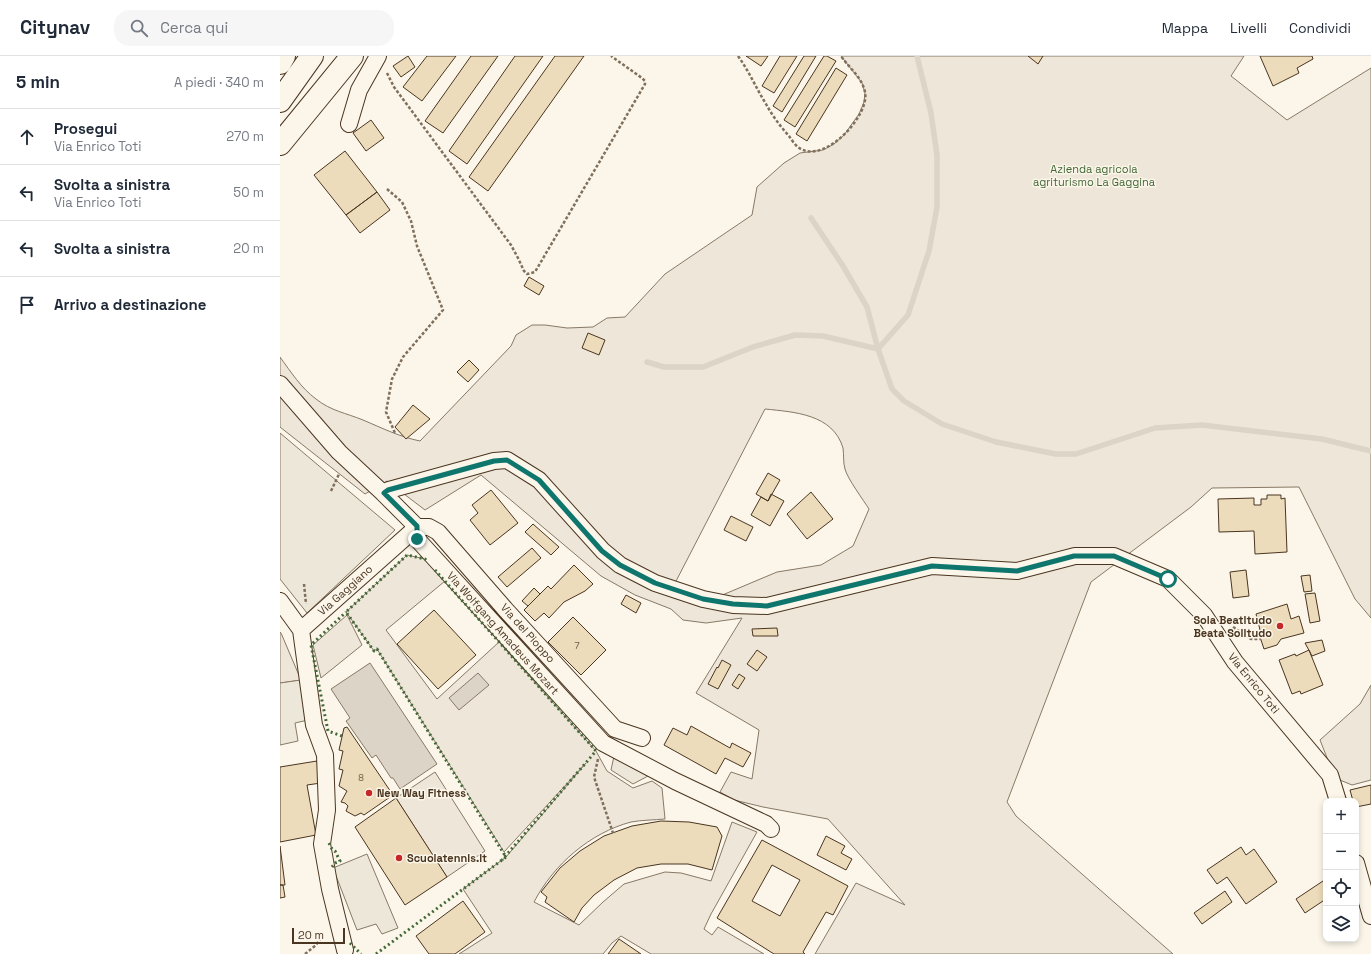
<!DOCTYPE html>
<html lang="it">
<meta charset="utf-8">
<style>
body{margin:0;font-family:"Space Grotesk",sans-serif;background:#f6f6f7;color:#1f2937}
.controls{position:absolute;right:12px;bottom:12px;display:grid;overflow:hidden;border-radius:8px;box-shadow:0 2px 6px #0003}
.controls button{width:36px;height:36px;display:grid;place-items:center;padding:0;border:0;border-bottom:1px solid #e0e1e3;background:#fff;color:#1f2937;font:20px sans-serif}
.scale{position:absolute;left:12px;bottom:10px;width:53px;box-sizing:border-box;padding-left:4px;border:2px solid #4a3520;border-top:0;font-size:11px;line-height:14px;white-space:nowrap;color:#4a3520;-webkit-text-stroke:3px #fbf6e9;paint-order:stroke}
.stop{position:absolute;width:12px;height:12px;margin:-9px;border:3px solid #0f766e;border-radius:50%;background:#fff}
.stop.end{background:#0f766e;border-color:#fff;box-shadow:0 1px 4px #0008}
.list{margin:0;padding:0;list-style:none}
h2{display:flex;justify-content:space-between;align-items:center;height:52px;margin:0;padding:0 16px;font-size:17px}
h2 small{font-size:13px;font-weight:400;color:#747a83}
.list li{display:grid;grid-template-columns:26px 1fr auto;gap:12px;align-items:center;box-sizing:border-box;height:56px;padding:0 16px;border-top:1px solid #e0e1e3}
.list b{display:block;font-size:15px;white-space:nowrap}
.list p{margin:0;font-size:13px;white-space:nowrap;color:#747a83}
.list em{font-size:13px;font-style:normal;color:#747a83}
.icon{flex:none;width:22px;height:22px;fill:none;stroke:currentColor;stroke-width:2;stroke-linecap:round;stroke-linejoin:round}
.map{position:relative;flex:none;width:1091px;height:898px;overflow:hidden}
header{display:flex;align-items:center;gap:24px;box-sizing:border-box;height:56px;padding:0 20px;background:#fff;border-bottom:1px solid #e0e1e3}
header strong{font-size:19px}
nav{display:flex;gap:22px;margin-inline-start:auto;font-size:14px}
.search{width:280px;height:36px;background:#f6f6f7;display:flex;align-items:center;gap:10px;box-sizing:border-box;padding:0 14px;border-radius:16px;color:#747a83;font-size:15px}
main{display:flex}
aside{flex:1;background:#fff}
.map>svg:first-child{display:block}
.green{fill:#ede6d9;stroke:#887966;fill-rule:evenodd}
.parking{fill:#ede7d9;stroke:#887966}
.water{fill:#dcd4c6;stroke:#887966}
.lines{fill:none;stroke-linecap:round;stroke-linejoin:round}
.stream{stroke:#dcd4c6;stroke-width:5.5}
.building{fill:#ecdcbc;stroke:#4a3520;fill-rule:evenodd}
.street-casing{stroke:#4a3520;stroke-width:18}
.secondary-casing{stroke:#4a3520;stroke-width:24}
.path{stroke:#7f6f5c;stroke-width:2.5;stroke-dasharray:3 2;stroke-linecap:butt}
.street{stroke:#fbf6e9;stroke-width:16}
.secondary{stroke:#fbf6e9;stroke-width:22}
.hedge{stroke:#436837;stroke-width:3;stroke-dasharray:2 3;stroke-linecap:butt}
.route{stroke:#0f766e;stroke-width:5}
.poi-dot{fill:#c62828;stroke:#fbf6e9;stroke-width:1.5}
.labels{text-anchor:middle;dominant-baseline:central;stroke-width:3;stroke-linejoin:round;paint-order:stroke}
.number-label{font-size:9px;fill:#725f47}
.park-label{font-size:11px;fill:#436837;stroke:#fbf6e9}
.street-label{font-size:11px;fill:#4a3520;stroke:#fbf6e9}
.poi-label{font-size:11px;font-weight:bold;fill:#4a3520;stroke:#fbf6e9;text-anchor:start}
</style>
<header>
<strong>Citynav</strong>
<div class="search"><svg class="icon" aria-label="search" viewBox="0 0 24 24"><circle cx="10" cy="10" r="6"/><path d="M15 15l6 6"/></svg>Cerca qui</div>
<nav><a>Mappa</a><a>Livelli</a><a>Condividi</a></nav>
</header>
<main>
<aside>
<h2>5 min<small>A piedi · 340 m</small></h2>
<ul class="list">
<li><svg class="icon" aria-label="ahead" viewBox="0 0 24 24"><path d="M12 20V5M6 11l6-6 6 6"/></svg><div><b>Prosegui</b><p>Via Enrico Toti</p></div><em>270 m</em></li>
<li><svg class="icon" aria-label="left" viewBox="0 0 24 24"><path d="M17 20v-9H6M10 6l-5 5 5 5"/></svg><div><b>Svolta a sinistra</b><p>Via Enrico Toti</p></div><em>50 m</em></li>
<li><svg class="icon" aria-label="left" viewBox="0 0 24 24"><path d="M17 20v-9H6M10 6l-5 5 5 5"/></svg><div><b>Svolta a sinistra</b></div><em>20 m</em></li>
<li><svg class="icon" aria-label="arrive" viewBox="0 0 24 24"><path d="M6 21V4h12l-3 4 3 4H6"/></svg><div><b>Arrivo a destinazione</b></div></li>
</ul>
</aside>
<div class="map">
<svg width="1091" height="898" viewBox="0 0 1091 898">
<rect width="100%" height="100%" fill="#fbf6e9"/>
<path class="green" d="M561,0H964L951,20L1007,64L1091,12V562L1075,543L1019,431L932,432L911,451L811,526L727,746L736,760L893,898H535L576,827L625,849L548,763L483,751L454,744L440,736L451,716L472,723L479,674L416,637L462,562L426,567L403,564L391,553L355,539L321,520L201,419L145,454L107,425L85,438L0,371V301C11,316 21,332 36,343C51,355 66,357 83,364C102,372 120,381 140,385L231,290L236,279L252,269H265L287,272L313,271L327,262L345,261L385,218L472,159L477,131L504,107L520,97L543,94L554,88L564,79L579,58L584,46L585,37L582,27ZM485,353C514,356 553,358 563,392C564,399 563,407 565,413C567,422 584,445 589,453L573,490L541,509L497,516L440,540L394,529Z
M127,499L145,503L165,525L106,574L157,643L219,586L316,695L327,715L353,732L372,725L382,732L385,763C374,764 362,764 351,766C310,777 274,808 254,846L299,869L323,846L344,828L385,816L401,817L431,825L452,766L477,776L431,858L424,873L432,879L438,871L484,898H371L341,880L332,887L323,898H179L212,877L183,833L226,801L306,707L224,796L97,593L94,595L66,556Z
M67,559L82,589L41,622L33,589Z
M0,576L1,577L21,624L0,627Z
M1091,629V724L1072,729L1055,722L1040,684L1080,648Z
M155,716L205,795L167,821L116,742Z"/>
<path class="parking" d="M0,377L115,474L27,557L0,523Z
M21,624L28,664L15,667L18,685L0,689V627Z
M334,700L368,720L353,728L331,714Z
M87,798L118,872L102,878L96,868L77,874L53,812Z"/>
<path class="water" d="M90,607L157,708L120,733L113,722H111L96,699L92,702L66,665L70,662L51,633Z
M198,617L209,629L179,654L169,642Z"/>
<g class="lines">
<path class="stream" d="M531,162L563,210L587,251L598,293L612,333L624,345L662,368L716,386L776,398H796L875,372L922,369L1042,383L1091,395
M367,306L384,311H423L473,291L515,279L543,280L598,293L628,259L649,195L657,151V99L651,57L637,0"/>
</g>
<path class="building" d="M128,0L135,11L121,21L113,10Z
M147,0H176L142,45L123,31Z
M191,0H218L163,77L145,65Z
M235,0H263L187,108L169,95Z
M275,0H304L208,135L189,121Z
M466,0H488L481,10Z
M500,0H517L494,37L482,30Z
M524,0H536L502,56L493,50Z
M544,0H547L556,5L515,71L504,64Z
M748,0H763L758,8Z
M980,0H1032L1033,3L1017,12L1019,17L993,30Z
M556,12L567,19L527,85L516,78Z
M91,64L104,82L86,95L73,77Z
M65,95L97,136L66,159L34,119Z
M97,136L110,154L80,177L66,159Z
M249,221L264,230L259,239L244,230Z
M308,277L325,284L319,299L302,292Z
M189,304L199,314L188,326L177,316Z
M133,349L150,363L126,383L115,371Z
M488,417L500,424L488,445L476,438Z
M211,434L238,467L210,489L190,464L198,457L192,449Z
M531,436L553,463L527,483L507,458Z
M491,438L504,445L490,470L471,459L481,441L488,445Z
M987,439H1001V443L1005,442L1007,496L975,498L974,475L939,476L938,443L974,442V449H981V443H987Z
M451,460L473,471L466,485L444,474Z
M253,468L279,491L271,499L245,476Z
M252,492L261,502L227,531L218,521Z
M294,509L313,528L305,535L284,546L269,562L264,557L255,565L244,554L268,530L271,533Z
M966,514L969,540L953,542L950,516Z
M1030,519L1032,535L1024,536L1021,520Z
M254,532L260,538L248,550L242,545Z
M1035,537L1040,565L1030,567L1025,538Z
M346,539L361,547L356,557L341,548Z
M1007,548L1011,563L1019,560L1024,577L1001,583L997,589L984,593L979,578H981L976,558Z
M154,554L196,599L158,633L117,588Z
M293,561L326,594L301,619L268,586Z
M497,572L498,580H473L472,573Z
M1042,584L1045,595L1032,600L1025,587Z
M477,594L487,601L477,615L467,608Z
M1029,594L1043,629L1021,638L1020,635L1012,638L999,604L1015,598L1016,600Z
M442,604L451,609L438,633L428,628L437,611L438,612Z
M459,618L465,622L458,633L452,629Z
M411,670L450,692L452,687L471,697L463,711L445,702L436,718L384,689L393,672L407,679Z
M67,671L113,739L84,759L81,757L75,760L66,755L68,750L65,747L61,746L67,735L59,730L63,714L59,713L63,695L59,694L64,672Z
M37,705L41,727L27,729L36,779L0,786V711Z
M1091,729V748L1076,751V745H1073L1070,734Z
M116,742L167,821L125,849L75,771Z
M381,765L409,766L437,771L442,780L432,814L408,808H381L357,812L334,824L314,839L302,852L294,866L265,846L267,841L261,836L280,812L300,795L324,780L352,770Z
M546,780L565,790L561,797L572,803L566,814L537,799Z
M482,784L568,830L553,859L546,856L523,896L525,898H494L437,862ZM492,809L520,824L500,860L472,845Z
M0,790L5,829H0Z
M961,791L966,799L974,793L997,826L966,848L947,821L937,828L927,814Z
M1046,823V843L1025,857L1016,843Z
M0,829H3L5,841L0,842Z
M945,835L952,846L922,868L914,857Z
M183,845L205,876L175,898H149L136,880Z
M339,883L361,898H328Z"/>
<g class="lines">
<g class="street-casing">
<path id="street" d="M69,68L79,34L98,0
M0,328L59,396L103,437L137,471V483L323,687L395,725L486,768L491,773
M103,437L109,434L214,405L227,404L259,424L323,495L340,509L375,527L423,543L453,549L487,550L652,510L737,515L795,500H834L888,523L924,559L955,606L1050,719L1058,745
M137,471H149L158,476L225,553L335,673L362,682
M0,545L21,574L137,471
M21,574L34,669L45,699L47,754L42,788L50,833L65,894
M1076,807L1091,860"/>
</g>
<g class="secondary-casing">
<path id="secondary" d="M0,7L4,0
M0,45L32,0
M0,88L72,0"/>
</g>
<path class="path" d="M458,0C469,15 476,32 486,48C492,59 500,70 509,80C512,84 516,91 521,93C546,107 590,59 585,36C582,21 569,12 561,0
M107,17L114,31L231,189L238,202L244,215L247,218L255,216L365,28V25L362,22L331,0
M107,133L122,146L131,165L137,190L163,254L123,301L112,323L106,356L115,377
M51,435L59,418
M24,528L26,548
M953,571L971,583H981
M318,703L314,721L333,777
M25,898L36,889L43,879"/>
<use href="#street" class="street"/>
<use href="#secondary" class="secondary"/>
<path class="hedge" d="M155,514L316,695L222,804
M62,680L48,675L31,589L66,556
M49,787L52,793L55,795L60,805L55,807L52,811
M70,887L81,898
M96,898L226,801L97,593L94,595L66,556L127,499L145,503L147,505"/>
</g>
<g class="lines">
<path class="route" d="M137,483V470L104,437L108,434L214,405L227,404L259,424L322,495L340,509L375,527L423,543L453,548L487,550L652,510L737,515L794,500H834L888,523"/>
</g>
<g class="poi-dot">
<circle cx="1000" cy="570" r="4"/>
<circle cx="89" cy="737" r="4"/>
<circle cx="119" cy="802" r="4"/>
</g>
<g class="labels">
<g class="number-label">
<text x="297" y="590">7</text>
<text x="81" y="722">8</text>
</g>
<g class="park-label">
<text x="814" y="113">Azienda agricola<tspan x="814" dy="13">agriturismo La Gaggina</tspan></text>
</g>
<g class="street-label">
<text transform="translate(65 534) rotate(-42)">Via Gaggiano</text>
<text transform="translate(223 577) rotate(48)">Via Wolfgang Amadeus Mozart</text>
<text transform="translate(248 577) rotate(48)">Via del Pioppo</text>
<text transform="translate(974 627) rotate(51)">Via Enrico Toti</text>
</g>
<g class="poi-label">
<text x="992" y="564" text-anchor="end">Sola Beatitudo<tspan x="992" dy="13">Beata Solitudo</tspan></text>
<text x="97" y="737">New Way Fitness</text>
<text x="127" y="802">Scuolatennis.it</text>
</g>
</g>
</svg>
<div class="controls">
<button>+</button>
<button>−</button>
<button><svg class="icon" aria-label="locate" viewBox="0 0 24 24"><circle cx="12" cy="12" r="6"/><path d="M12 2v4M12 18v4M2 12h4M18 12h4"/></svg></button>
<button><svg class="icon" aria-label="layers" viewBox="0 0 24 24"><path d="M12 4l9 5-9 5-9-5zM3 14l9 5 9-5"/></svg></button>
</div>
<div class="scale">20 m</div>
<div class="stop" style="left:888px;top:523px"></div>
<div class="stop end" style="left:137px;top:483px"></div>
</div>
</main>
